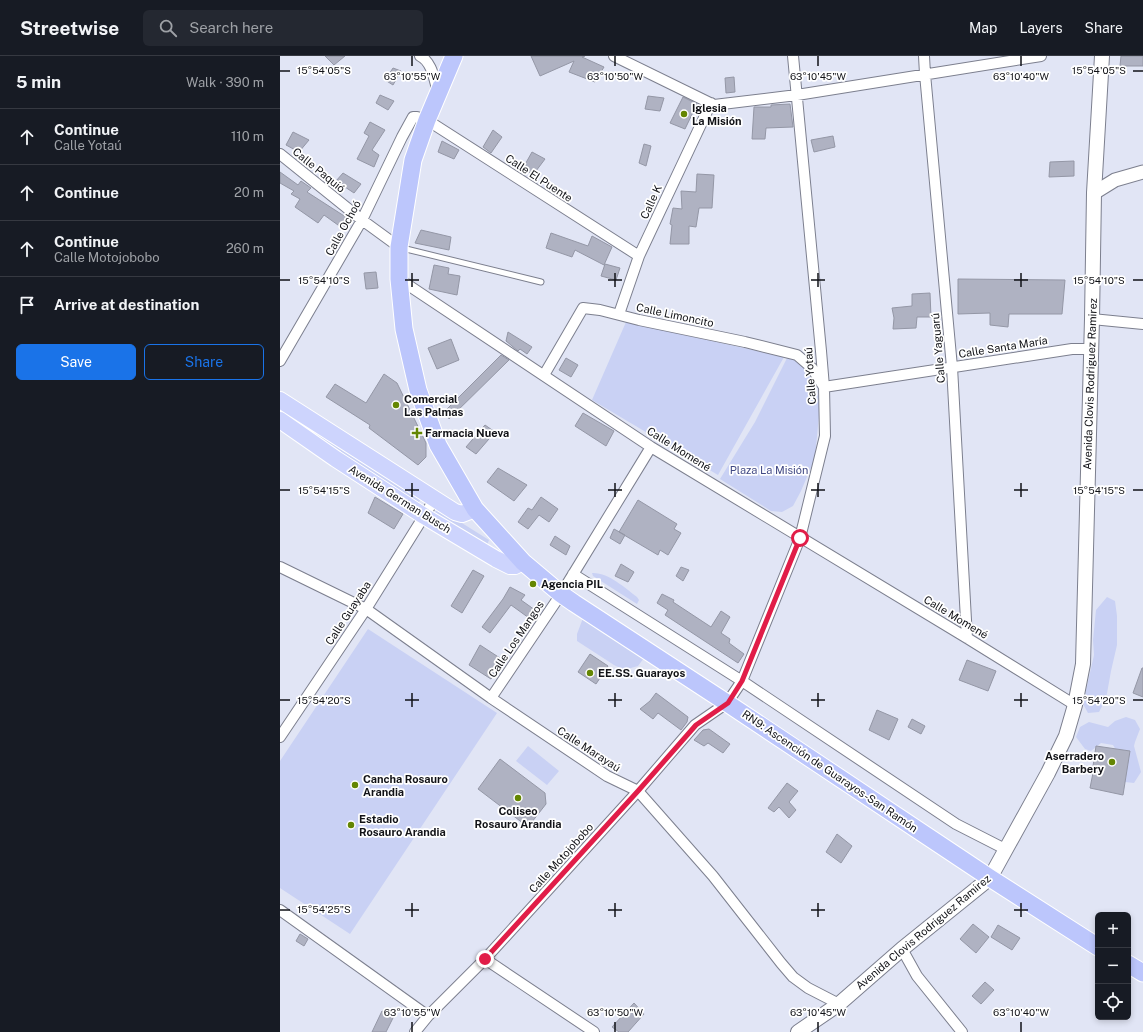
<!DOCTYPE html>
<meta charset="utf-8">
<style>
body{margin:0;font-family:"Public Sans",sans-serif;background:#242831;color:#f1f3f6}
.controls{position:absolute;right:12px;bottom:12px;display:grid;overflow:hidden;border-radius:6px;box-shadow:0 2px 6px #0003}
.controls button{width:36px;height:36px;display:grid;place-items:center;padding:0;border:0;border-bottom:1px solid #363941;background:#171b24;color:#f1f3f6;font:20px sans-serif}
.stop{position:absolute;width:12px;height:12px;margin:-9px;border:3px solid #e11d48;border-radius:50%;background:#fff}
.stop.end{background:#e11d48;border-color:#fff;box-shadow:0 1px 4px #0008}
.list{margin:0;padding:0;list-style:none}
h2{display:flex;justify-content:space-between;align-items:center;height:52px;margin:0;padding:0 16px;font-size:17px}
h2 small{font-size:13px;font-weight:400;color:#9ea1a6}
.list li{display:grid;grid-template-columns:26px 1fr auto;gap:12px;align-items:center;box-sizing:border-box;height:56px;padding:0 16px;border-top:1px solid #363941}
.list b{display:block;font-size:15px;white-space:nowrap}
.list p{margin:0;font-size:13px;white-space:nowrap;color:#9ea1a6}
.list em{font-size:13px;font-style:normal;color:#9ea1a6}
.actions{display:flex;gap:8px;padding:12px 16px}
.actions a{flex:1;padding:9px 0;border:1px solid #1a73e8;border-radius:6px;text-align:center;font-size:14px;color:#1a73e8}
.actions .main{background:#1a73e8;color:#fff}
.icon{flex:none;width:22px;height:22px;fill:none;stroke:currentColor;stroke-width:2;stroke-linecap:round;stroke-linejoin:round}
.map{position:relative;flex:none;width:863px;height:976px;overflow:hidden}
header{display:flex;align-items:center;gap:24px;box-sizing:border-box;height:56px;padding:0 20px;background:#171b24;border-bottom:1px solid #363941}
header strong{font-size:19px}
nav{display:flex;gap:22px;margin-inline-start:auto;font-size:14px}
.search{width:280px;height:36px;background:#242831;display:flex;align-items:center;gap:10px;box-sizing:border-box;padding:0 14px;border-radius:6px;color:#9ea1a6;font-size:15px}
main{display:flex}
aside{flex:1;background:#171b24}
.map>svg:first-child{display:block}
.green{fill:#c9d1f4}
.building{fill:#afb2c2;stroke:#9497a6}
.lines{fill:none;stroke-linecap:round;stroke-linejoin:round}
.service-casing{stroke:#7c7f8e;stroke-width:7}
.minor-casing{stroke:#7c7f8e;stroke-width:12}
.tertiary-casing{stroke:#7c7f8e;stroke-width:15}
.secondary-casing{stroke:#7c7f8e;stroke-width:16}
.primary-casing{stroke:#fff;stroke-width:18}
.trunk-casing{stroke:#fff;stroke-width:19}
.service{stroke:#fff;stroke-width:5}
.minor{stroke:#fff;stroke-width:10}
.tertiary{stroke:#fff;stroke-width:13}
.secondary{stroke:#fff;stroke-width:14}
.primary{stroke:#cdd4fd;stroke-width:16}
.trunk{stroke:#bcc6fc;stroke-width:17}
.route{stroke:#e11d48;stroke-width:5}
.ticks{fill:none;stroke:#111217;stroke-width:1.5}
.poi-dot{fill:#648602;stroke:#fff;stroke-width:1.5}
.labels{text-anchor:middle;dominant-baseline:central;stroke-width:3.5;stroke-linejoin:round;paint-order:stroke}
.poi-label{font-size:11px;font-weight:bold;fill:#111217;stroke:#fff;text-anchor:start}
.street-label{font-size:11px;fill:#111217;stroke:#fff}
.park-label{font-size:11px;fill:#404884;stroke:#fff}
.ticks-label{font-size:10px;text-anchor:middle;fill:#111217;stroke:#fff;stroke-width:3.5;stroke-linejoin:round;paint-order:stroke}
</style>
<header>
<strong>Streetwise</strong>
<div class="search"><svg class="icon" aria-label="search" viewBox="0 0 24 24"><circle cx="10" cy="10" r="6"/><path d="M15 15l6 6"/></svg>Search here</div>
<nav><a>Map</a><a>Layers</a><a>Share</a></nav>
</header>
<main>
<aside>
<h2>5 min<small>Walk · 390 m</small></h2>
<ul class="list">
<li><svg class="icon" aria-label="ahead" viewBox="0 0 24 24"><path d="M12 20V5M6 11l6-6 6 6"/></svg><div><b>Continue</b><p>Calle Yotaú</p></div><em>110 m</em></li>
<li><svg class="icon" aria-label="ahead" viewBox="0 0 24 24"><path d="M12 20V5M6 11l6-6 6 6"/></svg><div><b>Continue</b></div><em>20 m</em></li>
<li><svg class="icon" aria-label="ahead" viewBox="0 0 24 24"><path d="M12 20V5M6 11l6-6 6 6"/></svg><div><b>Continue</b><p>Calle Motojobobo</p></div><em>260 m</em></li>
<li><svg class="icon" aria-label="arrive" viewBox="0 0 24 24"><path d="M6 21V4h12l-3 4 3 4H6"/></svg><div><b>Arrive at destination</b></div></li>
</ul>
<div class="actions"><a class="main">Save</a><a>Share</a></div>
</aside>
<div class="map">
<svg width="863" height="976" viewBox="0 0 863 976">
<rect width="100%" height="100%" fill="#e1e5f5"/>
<path class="green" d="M346,266L504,301L438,419L312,344Z
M508,300C511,301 515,302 517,303C527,310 538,337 540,348L535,402L521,435L513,450L502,456L491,455L440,423L475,366Z
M0,349L142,441L136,451L0,358Z
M158,452L209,484L207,489L153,459Z
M312,517C328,516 345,532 357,541L359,544L357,548L313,520Z
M827,541L835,545L837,560V589L831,615L826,643L819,656L808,657L803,648L814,599L813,584L816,554Z
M303,562L364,602L358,610L344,614L334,609L297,585V578Z
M88,573L217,657L70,878L0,832V705Z
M846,661L855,664L860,673L855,686L854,690L861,716L854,727L845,726L841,722L839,699L833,689L821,687L811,695L805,693L796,681L800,671L809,666L828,671L835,665Z
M248,690L279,715L267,729L236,705Z"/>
<path class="building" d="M45,0H65L54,9Z
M251,0H305L302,1L324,11L315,26L289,16L294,5L260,20Z
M841,0H863V10H840Z
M113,12L121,15L113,29L105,24Z
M454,21L455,36L446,37L445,22Z
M100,39L114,45L108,54L96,47Z
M368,40L384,42L380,55L365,53Z
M403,41L417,48L405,73L390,67Z
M510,48L513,71L486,72L485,83H472L474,51H491V49Z
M90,66L105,74L92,94L99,99L94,111L77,103L89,80L84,77Z
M213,74L222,81L211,97L203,91Z
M13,76L29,84L19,96L6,89Z
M553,80L555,91L534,96L531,84Z
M162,85L179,94L174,103L158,96Z
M364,88L371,90L366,110L359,107Z
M252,96L265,103L253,119L243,112Z
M794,105V120L769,121L770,106Z
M0,116L18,129L21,125L31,132L27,136L72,165L65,174L44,159L38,167L15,151L20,143L11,138L14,135L0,127Z
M63,117L81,128L74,137L56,125Z
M417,118L434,119L432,152H419L416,171L409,170V188H390L392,169L390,168L393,152L402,153L401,135L416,136Z
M141,174L171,181L169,194L135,187Z
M271,177L308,190L312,180L332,191L324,209L295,194L292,201L266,192Z
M325,208L340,212L336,224L321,220Z
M154,209L169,212L168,218L180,220L177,239L149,233Z
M96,216L98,232L86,233L84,217Z
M678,223L785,224L782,258H729L728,271L710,269V257L678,258Z
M650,237L651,261H637L636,272L613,273L614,262L612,252L632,250V238Z
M228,276L252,291L247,298L240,293L238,295L226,285Z
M171,283L179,304L157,313L148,292Z
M221,299L229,304L169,363L166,354Z
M286,302L298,309L291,321L279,314Z
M104,318L117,327L146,387V401L138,409L89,372L90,369L46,341L55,328L86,347Z
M303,357L334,375L326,390L295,370Z
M205,369L215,376L196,398L186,391Z
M218,412L247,429L234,445L207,426Z
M95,441L123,458L114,473L88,457Z
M261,441L278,453L269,466L259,459L248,473L238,466L248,452L252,454Z
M358,444L397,468L394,473L401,477L388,499L380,494L378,499L339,476Z
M334,473L345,479L340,488L330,482Z
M275,480L290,490L286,499L270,489Z
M341,508L354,516L348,526L335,520Z
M401,511L409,514L403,525L396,520Z
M193,514L204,520L182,557L171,550Z
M230,531L245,539L241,544L255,554L249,562L231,549L210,577L202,571L223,543Z
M382,538L394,544L393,546L431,571L441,555L450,561L441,577L450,583L449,587L464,598L458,607L385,559L388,554L377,547Z
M200,589L223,604L211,623L189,609Z
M310,598L328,610L316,628L298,616Z
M687,604L716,615L708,635L679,624Z
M862,612H863V641L853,637Z
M376,637L408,661L407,666L401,674L378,657L373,663L360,653L370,645Z
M597,654L618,663L609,684L589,674Z
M632,663L645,670L641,678L628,671Z
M429,673L450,688L443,697L428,687L424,690L414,684L423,674Z
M816,690L850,695L843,739L810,732L813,717H812Z
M220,703L265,737L266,748L248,771L198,733Z
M507,727L518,735L509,746L516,754L509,762L499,751L494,756L488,752Z
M557,778L572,790L561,807L546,796Z
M693,868L709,881L696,897L680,883Z
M718,869L740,882L732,894L711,881Z
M20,878L28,883L24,890L16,885Z
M705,926L714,934L701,948L692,940Z
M354,947L364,958L348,976H339L332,971Z
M102,955L114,960L106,976H92Z"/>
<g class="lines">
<g class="service-casing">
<path id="service" d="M122,192L261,226"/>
</g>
<g class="minor-casing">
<path id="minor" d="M140,0C152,6 154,23 158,36
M334,0L434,49L517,39L761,0
M644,0L645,18L672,311L687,582
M0,98L82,164L119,191
M119,223L371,391L687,582L795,649
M339,258L359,200L431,47
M812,263L863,268
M0,305L82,164L122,81L133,61H137L147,64L359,200
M264,319L303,252L320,254L359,264L465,286L517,299L532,312L544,331L792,293H811
M0,511L86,553L211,642L327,720L358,735L433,820L501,907L513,921L528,932L559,948
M293,518L462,625L676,768L725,793
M211,642L281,538L371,391
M0,681L86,553L154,444
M0,854L148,960
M622,893L637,920L682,976
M205,903L314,976
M135,976L148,960L205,903L358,735L415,669L447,647L462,625L520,482L545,380L544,331L541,295L513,0"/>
</g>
<g class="tertiary-casing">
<path id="tertiary" d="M814,137L835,124L863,116"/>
</g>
<g class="secondary-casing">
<path id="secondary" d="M518,976L559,948L622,893L710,822L768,717L786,680L795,649L803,608L812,263L814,137L822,0"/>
</g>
<g class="primary-casing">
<path id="primary" d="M0,344L175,456L182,458L195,453
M0,364L56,403L144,460L216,503L230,510H235L243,506"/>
</g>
<g class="trunk-casing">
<path id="trunk" d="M174,0L147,64L133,104L119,191V223L124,273L138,334L158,389L195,453L243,506L281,538L294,547L447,647L710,822L818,891
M848,908L863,917"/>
</g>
<use href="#service" class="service"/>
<use href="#minor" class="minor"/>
<use href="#tertiary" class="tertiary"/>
<use href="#secondary" class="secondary"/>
<use href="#primary" class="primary"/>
<use href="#trunk" class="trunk"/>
</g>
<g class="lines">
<path class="route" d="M205,903L358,735L416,669L448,647L462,625L520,482"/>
</g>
<path class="ticks" d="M132,0V10M335,0V10M538,0V10M741,0V10M0,15H10M853,15H863M132,217V231M335,217V231M538,217V231M741,217V231M0,224H10M125,224H139M328,224H342M531,224H545M734,224H748M853,224H863M132,427V441M335,427V441M538,427V441M741,427V441M0,434H10M125,434H139M328,434H342M531,434H545M734,434H748M853,434H863M132,637V651M335,637V651M538,637V651M741,637V651M0,644H10M125,644H139M328,644H342M531,644H545M734,644H748M853,644H863M132,847V861M335,847V861M538,847V861M741,847V861M0,854H10M125,854H139M328,854H342M531,854H545M734,854H748M132,966V976M335,966V976M538,966V976M741,966V976"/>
<g class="poi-dot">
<circle cx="404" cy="58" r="4"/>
<circle cx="116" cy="349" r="4"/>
<path d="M135 371h4v4h4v4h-4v4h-4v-4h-4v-4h4z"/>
<circle cx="253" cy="528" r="4"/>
<circle cx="310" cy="617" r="4"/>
<circle cx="832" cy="706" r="4"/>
<circle cx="75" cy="729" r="4"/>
<circle cx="238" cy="742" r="4"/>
<circle cx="71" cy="769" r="4"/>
</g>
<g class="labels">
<g class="poi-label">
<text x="412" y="52">Iglesia<tspan x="412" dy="13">La Misión</tspan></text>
<text x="124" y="343">Comercial<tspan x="124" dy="13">Las Palmas</tspan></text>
<text x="145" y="377">Farmacia Nueva</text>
<text x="261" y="528">Agencia PIL</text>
<text x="318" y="617">EE.SS. Guarayos</text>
<text x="824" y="700" text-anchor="end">Aserradero<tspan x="824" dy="13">Barbery</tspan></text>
<text x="83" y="723">Cancha Rosauro<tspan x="83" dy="13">Arandia</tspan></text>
<text x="238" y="755" text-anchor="middle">Coliseo<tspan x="238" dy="13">Rosauro Arandia</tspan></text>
<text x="79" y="763">Estadio<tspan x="79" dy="13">Rosauro Arandia</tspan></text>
</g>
<g class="street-label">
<text transform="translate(39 114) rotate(39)">Calle Paquió</text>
<text transform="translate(259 122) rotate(33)">Calle El Puente</text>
<text transform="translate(371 146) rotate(-65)">Calle K</text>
<text transform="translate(63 172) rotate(-61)">Calle Ochoó</text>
<text transform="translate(395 259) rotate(12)">Calle Limoncito</text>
<text transform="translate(723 291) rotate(-9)">Calle Santa María</text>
<text transform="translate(658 292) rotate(-95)">Calle Yaguarú</text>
<text transform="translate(530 320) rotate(-94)">Calle Yotaú</text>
<text transform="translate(810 328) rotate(-88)">Avenida Clovis Rodriguez Ramirez</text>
<text transform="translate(399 393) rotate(32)">Calle Momené</text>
<text transform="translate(120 443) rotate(32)">Avenida German Busch</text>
<text transform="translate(68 557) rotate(-57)">Calle Guayaba</text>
<text transform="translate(676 561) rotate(31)">Calle Momené</text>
<text transform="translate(236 583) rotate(-56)">Calle Los Mangos</text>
<text transform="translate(309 693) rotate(33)">Calle Marayaú</text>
<text transform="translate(550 715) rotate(34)">RN9: Ascención de Guarayos-San Ramón</text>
<text transform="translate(281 802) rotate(-48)">Calle Motojobobo</text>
<text transform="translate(643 876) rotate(-40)">Avenida Clovis Rodriguez Ramirez</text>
</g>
<g class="park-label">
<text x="489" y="414">Plaza La Misión</text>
</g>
</g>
<g class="ticks-label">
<text x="44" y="18">15°54'05"S</text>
<text x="819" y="18">15°54'05"S</text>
<text x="132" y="24">63°10'55"W</text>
<text x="335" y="24">63°10'50"W</text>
<text x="538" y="24">63°10'45"W</text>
<text x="741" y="24">63°10'40"W</text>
<text x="44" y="228">15°54'10"S</text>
<text x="819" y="228">15°54'10"S</text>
<text x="44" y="438">15°54'15"S</text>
<text x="819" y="438">15°54'15"S</text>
<text x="44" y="648">15°54'20"S</text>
<text x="819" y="648">15°54'20"S</text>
<text x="44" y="857">15°54'25"S</text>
<text x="132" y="960">63°10'55"W</text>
<text x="335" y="960">63°10'50"W</text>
<text x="538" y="960">63°10'45"W</text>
<text x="741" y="960">63°10'40"W</text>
</g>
</svg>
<div class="controls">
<button>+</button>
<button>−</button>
<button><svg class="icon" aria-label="locate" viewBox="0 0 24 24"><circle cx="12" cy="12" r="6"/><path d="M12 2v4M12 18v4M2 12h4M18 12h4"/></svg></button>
</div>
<div class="stop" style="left:520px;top:482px"></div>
<div class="stop end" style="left:205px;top:903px"></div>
</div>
</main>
